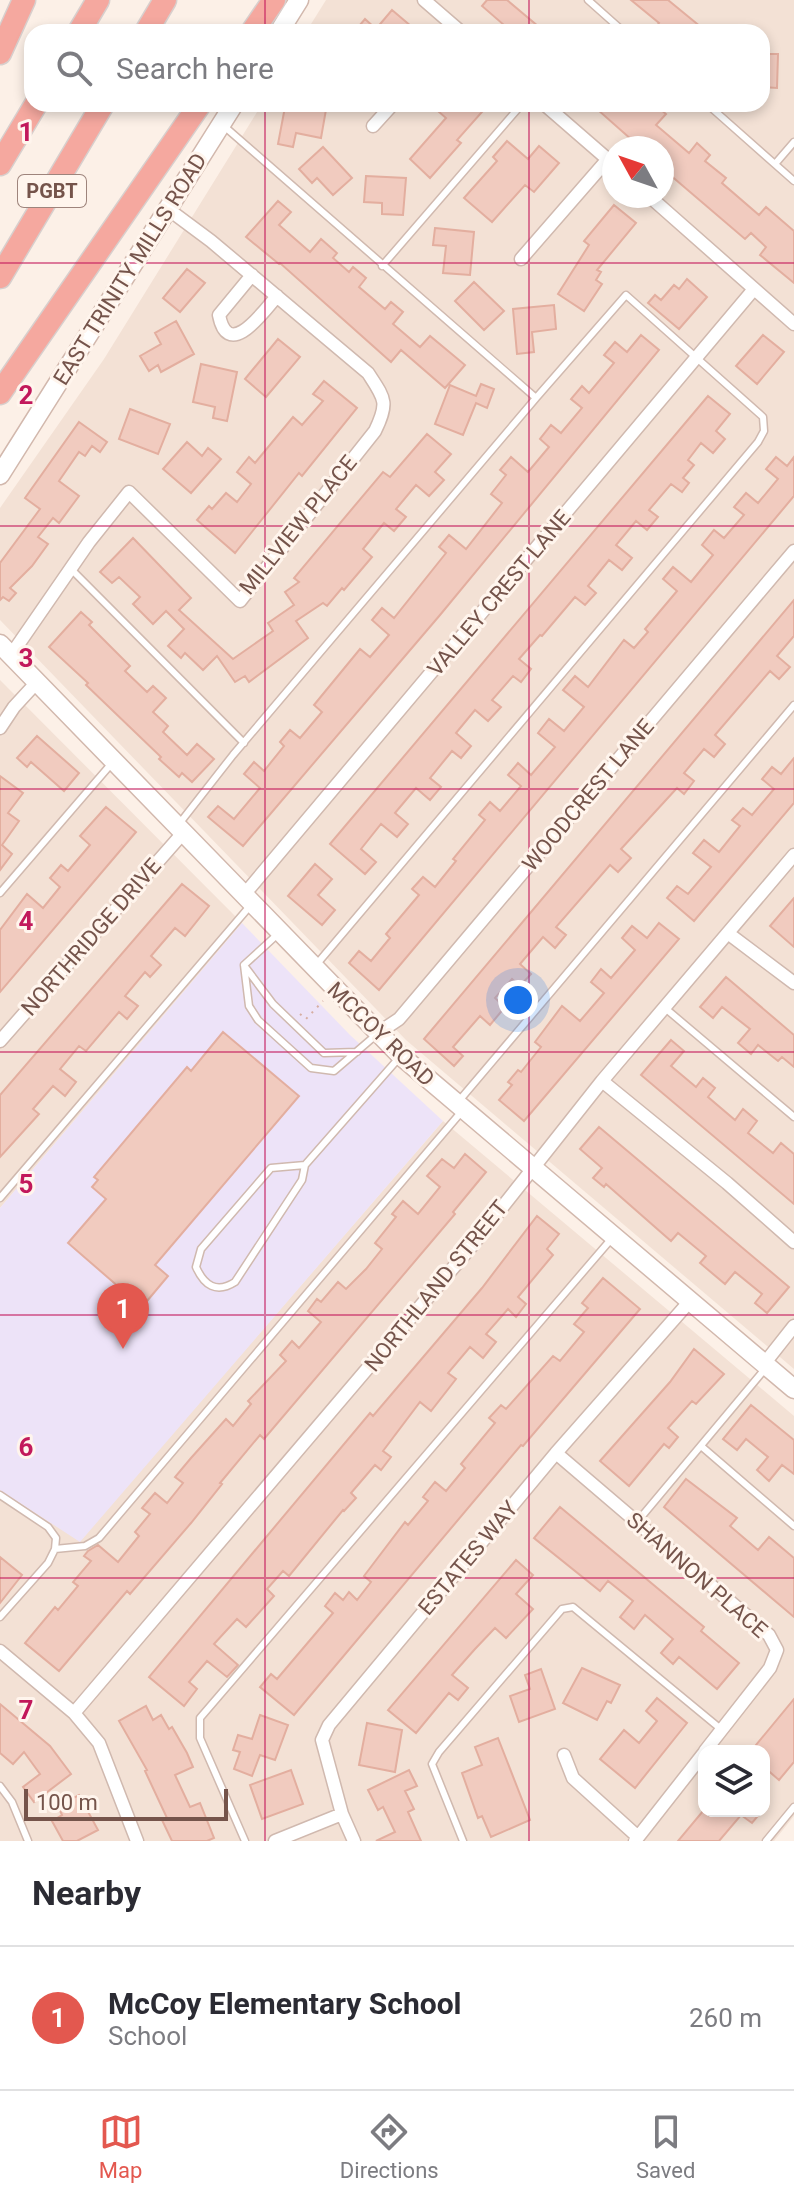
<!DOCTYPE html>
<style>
body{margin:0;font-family:Roboto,sans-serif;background:#f2f2f3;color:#2b2b33}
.controls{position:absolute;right:24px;bottom:24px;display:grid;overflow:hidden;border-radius:16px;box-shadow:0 4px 12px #0003}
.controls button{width:72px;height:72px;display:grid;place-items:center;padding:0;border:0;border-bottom:2px solid #e1e1e2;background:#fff;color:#2b2b33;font:40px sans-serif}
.compass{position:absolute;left:602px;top:136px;width:72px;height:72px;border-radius:50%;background:#fff;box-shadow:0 4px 12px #0003;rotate:310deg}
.scale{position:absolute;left:24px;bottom:20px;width:204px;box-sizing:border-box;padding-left:8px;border:4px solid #75544b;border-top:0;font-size:22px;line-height:28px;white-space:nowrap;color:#75544b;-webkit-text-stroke:6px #fff5ed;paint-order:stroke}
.you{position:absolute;left:518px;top:1000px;width:28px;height:28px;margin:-20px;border:6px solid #fff;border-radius:50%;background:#1a73e8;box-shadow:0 0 0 12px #1a73e833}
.badge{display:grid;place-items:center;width:52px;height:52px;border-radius:50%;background:#e3584f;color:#fff;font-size:26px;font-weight:700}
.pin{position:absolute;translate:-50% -66px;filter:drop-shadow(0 2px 4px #0008)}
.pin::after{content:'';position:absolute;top:42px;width:28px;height:24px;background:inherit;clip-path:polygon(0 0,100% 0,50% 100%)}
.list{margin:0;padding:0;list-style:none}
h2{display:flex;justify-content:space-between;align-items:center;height:104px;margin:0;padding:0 32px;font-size:34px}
h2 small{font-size:26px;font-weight:400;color:#7c7c81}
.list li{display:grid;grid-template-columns:52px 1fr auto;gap:24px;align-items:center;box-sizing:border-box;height:144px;padding:0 32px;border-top:2px solid #e1e1e2}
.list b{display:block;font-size:30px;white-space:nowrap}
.list p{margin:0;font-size:26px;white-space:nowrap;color:#7c7c81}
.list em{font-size:26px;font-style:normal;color:#7c7c81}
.icon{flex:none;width:44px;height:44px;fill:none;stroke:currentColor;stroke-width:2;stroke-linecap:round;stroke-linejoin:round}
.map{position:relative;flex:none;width:794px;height:1841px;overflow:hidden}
.search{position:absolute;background:#fff;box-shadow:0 4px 12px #0003;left:24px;right:24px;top:24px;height:88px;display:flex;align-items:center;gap:20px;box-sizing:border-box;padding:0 28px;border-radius:24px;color:#7c7c81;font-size:30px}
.sheet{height:248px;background:#fff}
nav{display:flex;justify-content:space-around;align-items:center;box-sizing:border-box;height:112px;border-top:2px solid #e1e1e2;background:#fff;font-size:22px;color:#7c7c81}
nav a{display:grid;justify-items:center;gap:4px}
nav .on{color:#e3584f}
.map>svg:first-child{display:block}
.residential{fill:#f3e1d5;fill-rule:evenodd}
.education{fill:#ede3f8}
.building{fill:#f1cbbf;stroke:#e3ae9f;stroke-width:2}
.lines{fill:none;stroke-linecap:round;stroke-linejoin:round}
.lane-casing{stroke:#d0b9af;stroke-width:9}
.street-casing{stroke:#d0b9af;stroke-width:15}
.secondary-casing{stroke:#d2b8ad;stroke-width:21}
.highway-casing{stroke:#d8cfcd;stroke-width:25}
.path{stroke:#d6aea2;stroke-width:2;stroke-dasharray:2 6;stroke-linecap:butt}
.lane{stroke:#fff;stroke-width:6}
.street{stroke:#fff;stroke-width:12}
.secondary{stroke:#fff;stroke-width:18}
.highway{stroke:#f5a89f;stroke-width:22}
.grid{fill:none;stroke:#c2185b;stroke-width:2;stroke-opacity:0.55}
.labels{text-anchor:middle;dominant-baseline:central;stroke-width:6;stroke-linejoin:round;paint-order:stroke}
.shield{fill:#fff5ed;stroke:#9e847c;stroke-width:2}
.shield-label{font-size:20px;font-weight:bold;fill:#75544b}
.street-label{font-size:22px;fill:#75544b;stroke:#fff5ed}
.grid-label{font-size:26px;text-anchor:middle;font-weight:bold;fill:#c2185b;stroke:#fff5ed;stroke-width:6;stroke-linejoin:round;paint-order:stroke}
</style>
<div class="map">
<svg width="794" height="1841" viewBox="0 0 794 1841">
<rect width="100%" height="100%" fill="#fcf0e7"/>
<path class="residential" d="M326,0H794V1369L406,1040L0,620V508L104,359L262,104H762V32H306ZM614,148H662V196H614Z
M0,680L242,923L0,1208Z
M443,1121L794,1416V1816L774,1841H0V1490L80,1541ZM704,1751H764V1811H704Z"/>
<path class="education" d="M242,923L350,1035L443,1121L80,1542L0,1490V1208Z"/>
<path class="building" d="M487,0H507L545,32H512L482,6Z
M631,0H668L707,32H652L659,23Z
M392,10L418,32H354L365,19L376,29Z
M762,54H778L777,88L762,87Z
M292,104H327L321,138L296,133L293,147L278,144L285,107L291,108Z
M430,104H489L457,140L461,143L430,178L410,159L446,118Z
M603,104H654L666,114L656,125L689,153L697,143L710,155L705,161L726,178L722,183L759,215L766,207L794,231V283L760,255L766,247L751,233L745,239L662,168V148H641L598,110Z
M507,141L528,159L539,146L559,163L534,192L525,185L492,222L464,198L497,161L493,157Z
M323,147L352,178L333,195L317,178L312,183L299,169Z
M366,176L406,178L403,215L382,214V203L364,202Z
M278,201L291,212L279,225L310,252L321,239L337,253L333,258L349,272L353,267L366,278L359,287L385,309L391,302L403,312L393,324L420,347L430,336L465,365L445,388L401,350L391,362L280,263L279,264L246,237Z
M614,205L636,223L597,270L601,272L596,280L602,284L584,311L558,294L589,245L584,241Z
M435,228L474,232L470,275L443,273L446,246L433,245Z
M187,269L205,283L180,312L163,298Z
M687,279L707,297L679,329L648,303L655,295L661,300L674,285L679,289Z
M474,282L504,311L484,330L455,301Z
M554,305L556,329L532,332L534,352L517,354L513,309Z
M176,321L194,354L161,372L158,365L149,371L140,356L161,344L155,333Z
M641,335L659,350L440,615L243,846L208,817L218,806L234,819L260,788L244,774L254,762L264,771L284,746L280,742L290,730L300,738L322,712L314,705L360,649L370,657L389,635L372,620L382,608L394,618L446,553L439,547L449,535L466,549L502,503L491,494L506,475L500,470L511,457L528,472L549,447L540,439L551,425L561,433L582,408L571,399L582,386L589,393L614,363L604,355L615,342L627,352Z
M763,335L784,352L757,384L736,366Z
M278,339L300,357L266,397L245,379Z
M201,364L237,372L227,421L213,418L215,407L193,402Z
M324,381L357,408L302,476L299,473L235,553L197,520L209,506L212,509L226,493L237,502L251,484L237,472L249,457L255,463L293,417L302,425L323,401L313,394Z
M481,384L494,389L487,408L476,403L463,435L435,424L450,385L476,396Z
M708,396L730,414L716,431L725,439L713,453L701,443L688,460L694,465L683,478L689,483L682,492L671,484L649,510L658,517L647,530L636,521L616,545L632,558L622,570L609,560L588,586L596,593L585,605L575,597L542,636L540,635L519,659L531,669L521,682L513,676L492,700L501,707L488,721L475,710L456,733L471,746L461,758L452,751L430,778L441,787L430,800L416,788L395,813L408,824L397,837L381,824L361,849L376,862L365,874L330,844Z
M130,409L170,424L158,454L119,439Z
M79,422L107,442L100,452L92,446L85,456L79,452L59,481L79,496L59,523L53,518L38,537L48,544L32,566L10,588L16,593L9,601L3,597L0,600V563L40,509L25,498Z
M427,434L451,454L435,472L444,480L429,496L416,485L396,509L406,517L394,531L384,523L363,549L372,557L344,590L342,588L327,606L323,603L296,621L308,638L249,682L245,676L235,682L217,656L203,670L185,653L181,658L168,646L184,629L166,611L153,624L133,604L140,597L119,577L112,583L100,572L133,538L191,598L179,610L233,659L273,631L268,623L294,605L285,592L299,582L294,578L383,472L390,477Z
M187,442L202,456L208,448L221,459L191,493L163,469Z
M776,457L787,466L794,457V496L379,990L349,963L359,951L371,961L390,938L386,934L419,895L412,889L423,877L435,887L456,861L453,859L485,820L479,815L490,802L500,811L521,786L508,775L518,763L531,775L555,747L538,733L549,719L564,731L584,707L563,690L575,676L588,687L624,640L634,648L648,632L645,629L677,591L663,579L673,567L691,582L713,555L702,545L714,530L724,538L744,515L734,507L746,493L758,503L778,479L766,469Z
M794,600V636L777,656L790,667L779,679L770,671L715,735L725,744L714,757L704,749L684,773L694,781L684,794L677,788L621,849L631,858L618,872L610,865L556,927L566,935L555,948L543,937L520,964L531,974L520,986L512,979L495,998L505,1007L490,1025L480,1016L453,1047L463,1056L454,1066L424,1039Z
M81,612L92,622L89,625L130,666L125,671L147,692L153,686L166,698L153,712L168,726L163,732L187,755L197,744L214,759L192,782L182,773L179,777L159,759L161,757L86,685L88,683L49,647Z
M37,736L79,773L64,791L31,762L27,767L17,758Z
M794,758V803L694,921L667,898L677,886L688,894L711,867L693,853L704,840L719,852L740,826L732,820L743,808L752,815L774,789L762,779L772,767L781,774Z
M0,776L23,793L8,813L19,821L2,845L12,854L0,870Z
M106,807L136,832L0,992V930L27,894L43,908L60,887L50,878L61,865L68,871L90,845L80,836Z
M315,864L332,879L318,895L335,910L322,925L288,896Z
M182,884L209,906L185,936L175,928L151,956L161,965L150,977L145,972L125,996L138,1006L127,1019L119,1012L86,1051L79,1046L60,1069L76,1082L65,1096L53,1086L33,1109L39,1114L0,1157V1095Z
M794,898V947L770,926Z
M659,923L679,939L524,1121L499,1100L512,1085L508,1082L518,1070L521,1072L541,1047L535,1042L562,1006L580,1021L604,993L591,982L601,969L611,978L635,950L622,938L632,926L647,938Z
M726,977L794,1035V1067L782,1057L778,1061L758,1045L751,1054L738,1043L750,1029L722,1007L713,1018L700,1007Z
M223,1032L299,1096L155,1265L168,1276L142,1307L68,1243L106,1199L92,1187L98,1180L94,1177L187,1067L191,1071Z
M671,1040L684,1051L671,1066L696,1087L703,1078L715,1088L708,1097L735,1120L743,1109L757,1121L748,1133L773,1153L781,1143L794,1154V1204L641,1075Z
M599,1127L789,1287L767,1313L755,1303L762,1294L735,1272L725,1284L700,1263L706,1256L678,1233L671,1241L606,1184L604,1187L593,1178L602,1168L580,1149Z
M465,1154L486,1172L453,1212L455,1214L264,1439L260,1435L220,1483L222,1484L191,1523L130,1594L127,1591L59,1671L25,1643L55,1607L58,1610L78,1586L73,1582L91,1561L84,1556L88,1551L98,1545L118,1562L139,1536L135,1532L150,1514L142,1508L155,1493L167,1503L183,1483L175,1477L191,1458L226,1419L233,1426L251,1404L248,1401L286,1361L280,1355L292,1341L299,1348L321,1322L308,1311L317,1299L321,1302L338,1282L346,1289L366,1269L382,1249L375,1243L396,1217L392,1214L403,1201L418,1214L440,1187L427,1176L442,1159L454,1168Z
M537,1216L559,1234L547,1249L553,1255L518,1297L526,1304L516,1317L508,1309L486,1334L496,1342L483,1358L470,1347L448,1373L456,1379L431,1411L420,1402L383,1451L391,1457L381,1470L375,1465L351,1493L356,1498L344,1511L343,1510L289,1576L283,1571L267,1589L274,1596L246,1627L237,1619L214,1644L238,1665L227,1677L207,1661L189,1682L197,1689L184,1706L149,1677L370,1413L373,1416L482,1288Z
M603,1278L640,1309L523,1446L521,1445L294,1715L260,1687L271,1674L277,1679L333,1613L325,1606L335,1593L343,1600L349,1592L357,1600L371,1582L364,1576L405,1522L408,1525L428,1501L423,1497L435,1482L446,1491L465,1468L461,1464L495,1423L489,1418L501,1405L506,1409L553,1356L560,1361L584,1332L574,1324L588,1308L582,1303Z
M694,1349L724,1374L696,1404L692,1401L668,1428L678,1437L669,1448L664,1444L629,1486L600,1461L670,1382Z
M751,1405L794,1440V1474L782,1465L769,1481L757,1470L768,1457L746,1439L737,1450L723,1439Z
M686,1479L737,1518L730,1526L758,1550L769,1537L794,1558V1617L664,1507Z
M560,1507L704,1627L701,1631L739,1663L717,1689L679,1657L673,1664L661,1653L673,1639L645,1615L634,1629L620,1617L633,1601L608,1581L600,1591L534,1538Z
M0,1557L22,1575L0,1603Z
M516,1560L533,1575L516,1594L533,1609L506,1638L495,1628L475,1649L452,1675L468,1688L458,1700L449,1693L416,1733L388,1710Z
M582,1668L620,1685L611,1703L607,1701L597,1720L563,1703Z
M541,1669L555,1709L519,1722L510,1696L530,1689L525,1675Z
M657,1698L687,1723L635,1788L600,1759L624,1730L639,1743L657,1721L646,1711Z
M794,1699V1762L779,1780L764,1767V1751H751Z
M0,1704L50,1746L71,1774L34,1802L23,1787L40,1774L24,1752L13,1764L0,1753Z
M146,1706L153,1720L161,1715L169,1729L172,1727L187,1753L193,1767L175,1775L190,1807L200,1803L214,1838L207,1841H172L162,1820L167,1818L145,1771L147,1770L119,1721Z
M260,1715L288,1725L275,1760L260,1755L252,1776L234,1769L240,1752L233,1750L238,1735L252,1739Z
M367,1723L402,1730L395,1772L359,1765Z
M498,1738L530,1820L491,1837L482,1816L478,1818L462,1773L482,1765L475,1747Z
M291,1770L303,1804L262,1819L250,1785Z
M409,1770L417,1786L405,1791L414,1809L408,1812L421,1841H376L395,1832L383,1807L378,1810L368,1790Z
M79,1795L98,1830L77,1841H63L52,1821L62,1815L58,1806Z
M703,1811H762L752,1823L741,1815L719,1841H678Z"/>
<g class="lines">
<g class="lane-casing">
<path id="lane" d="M588,0L624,32
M707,104L794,181
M775,164L794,142
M382,266L522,104
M71,569L244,743
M179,824L233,755L536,398L225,127
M0,893L112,763
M244,965L249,1006L258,1020L311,1068L334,1071L376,1035
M244,965L279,933
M316,965L758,442L764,431L763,417L626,295L536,398
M246,968L273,1004L324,1053L357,1052
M665,1008L794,1117
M458,1102L794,705
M305,1165L271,1168L201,1249L196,1267C204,1285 216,1294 235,1282L302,1180L305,1165L398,1059
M0,1198L250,906
M701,1446L794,1526
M0,1495L48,1527L56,1538L55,1549L48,1563L0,1617
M637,1522L765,1369
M55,1549L85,1546L99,1538L463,1110
M0,1786L12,1802L28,1841
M245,1841L200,1738V1718L613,1237
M463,1841L432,1764L439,1752L562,1609L573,1607L722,1730
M766,1841L794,1807"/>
</g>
<g class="street-casing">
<path id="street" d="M424,0L461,32
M544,104L612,163
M373,126L393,104
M649,196L794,324
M521,259L608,159
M252,275L219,315C228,362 264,311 277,296
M11,655L89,542L129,492L240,601L375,431C389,402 385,399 368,373L211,241L168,209
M0,728L14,707L37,682
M243,896L754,289
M729,934L794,983
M378,1033L399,1019L794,551
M0,1041L183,833
M602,1081L727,1183L794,1242
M764,1364L794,1326
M556,1453L769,1635L777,1650L770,1668L705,1751
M0,1651L74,1713L99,1743L137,1841
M74,1713L470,1248L602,1081L794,855
M564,1755L573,1778L638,1837
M275,1841L342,1814
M354,1841L342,1814L322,1740L329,1725L556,1453L690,1301
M635,1841L704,1753"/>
</g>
<g class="secondary-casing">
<path id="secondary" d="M279,32L299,0
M0,475L234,104
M0,644L401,1056L794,1389"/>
</g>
<g class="highway-casing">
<path id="highway" d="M79,32L98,0
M146,32L165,0
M252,32L274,0
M0,53L24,0
M0,164L36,104
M0,277L103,104
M0,393L200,104"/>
</g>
<path class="path" d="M300,1014L306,1019L323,1001"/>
<use href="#lane" class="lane"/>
<use href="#street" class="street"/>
<use href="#secondary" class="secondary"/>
<use href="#highway" class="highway"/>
</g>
<path class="grid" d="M265,0V32M529,0V32M265,104V1841M529,104V1841M0,263H794M0,526H794M0,789H794M0,1052H794M0,1315H794M0,1578H794"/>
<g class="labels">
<rect class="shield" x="18" y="175" width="68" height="32" rx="6"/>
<g class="shield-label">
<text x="52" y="191">PGBT</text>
</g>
<g class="street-label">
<text transform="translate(130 269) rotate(-58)">EAST TRINITY MILLS ROAD</text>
<text transform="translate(298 525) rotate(-51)">MILLVIEW PLACE</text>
<text transform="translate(499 593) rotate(-50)">VALLEY CREST LANE</text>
<text transform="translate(588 795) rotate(-50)">WOODCREST LANE</text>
<text transform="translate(91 937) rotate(-49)">NORTHRIDGE DRIVE</text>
<text transform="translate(381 1034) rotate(44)">MCCOY ROAD</text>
<text transform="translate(436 1286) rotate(-51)">NORTHLAND STREET</text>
<text transform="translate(468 1558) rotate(-50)">ESTATES WAY</text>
<text transform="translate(697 1575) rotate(41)">SHANNON PLACE</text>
</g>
</g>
<g class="grid-label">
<text x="26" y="141">1</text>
<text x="26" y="404">2</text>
<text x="26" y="667">3</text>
<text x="26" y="930">4</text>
<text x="26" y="1193">5</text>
<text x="26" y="1456">6</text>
<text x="26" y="1719">7</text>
</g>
</svg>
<div class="controls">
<button><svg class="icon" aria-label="layers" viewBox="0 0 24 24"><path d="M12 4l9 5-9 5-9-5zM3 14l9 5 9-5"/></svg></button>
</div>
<svg class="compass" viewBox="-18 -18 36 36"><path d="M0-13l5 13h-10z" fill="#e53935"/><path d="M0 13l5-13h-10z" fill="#7c7c81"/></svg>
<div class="scale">100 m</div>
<div class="you"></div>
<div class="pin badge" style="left:123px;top:1349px">1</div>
<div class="search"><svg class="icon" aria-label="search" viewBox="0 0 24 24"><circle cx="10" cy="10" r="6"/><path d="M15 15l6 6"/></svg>Search here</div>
</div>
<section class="sheet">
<h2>Nearby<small></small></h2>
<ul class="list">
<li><span class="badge">1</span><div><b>McCoy Elementary School</b><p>School</p></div><em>260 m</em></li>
</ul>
</section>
<nav>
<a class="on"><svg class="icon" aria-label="map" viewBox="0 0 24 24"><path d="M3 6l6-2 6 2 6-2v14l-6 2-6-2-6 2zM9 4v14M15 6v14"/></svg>Map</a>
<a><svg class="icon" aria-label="directions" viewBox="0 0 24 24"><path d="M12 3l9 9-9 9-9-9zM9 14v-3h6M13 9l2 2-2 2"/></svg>Directions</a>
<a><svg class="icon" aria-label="saved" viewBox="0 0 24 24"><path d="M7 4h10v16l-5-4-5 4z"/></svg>Saved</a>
</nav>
